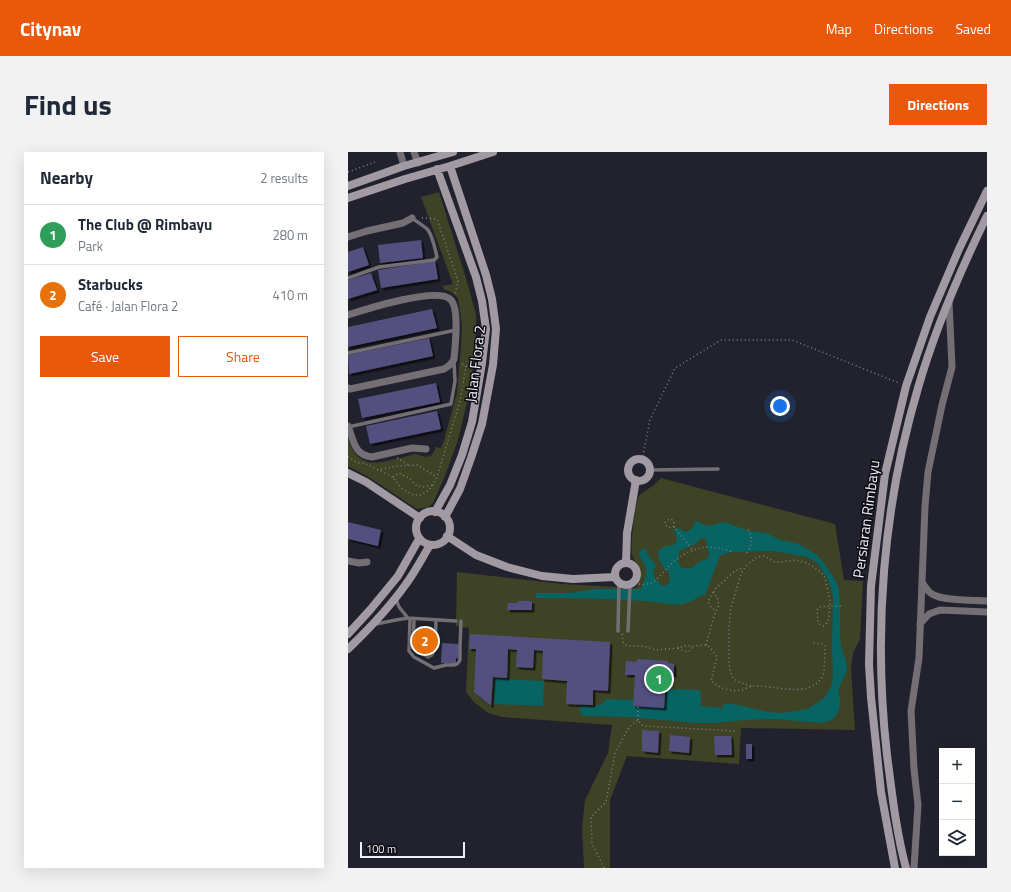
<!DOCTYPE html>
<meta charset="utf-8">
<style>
body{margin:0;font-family:"Titillium Web",sans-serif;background:#f2f2f3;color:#1f2937}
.controls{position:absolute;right:12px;bottom:12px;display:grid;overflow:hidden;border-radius:0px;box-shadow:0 4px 16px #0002}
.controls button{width:36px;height:36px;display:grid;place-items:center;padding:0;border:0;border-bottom:1px solid #e0e1e3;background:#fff;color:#1f2937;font:20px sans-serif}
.scale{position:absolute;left:12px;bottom:10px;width:105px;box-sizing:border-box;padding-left:4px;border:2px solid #efeff7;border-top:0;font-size:11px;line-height:14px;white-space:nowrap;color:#efeff7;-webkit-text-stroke:3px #0c0c12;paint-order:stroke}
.you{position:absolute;left:432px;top:254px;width:14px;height:14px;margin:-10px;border:3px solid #fff;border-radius:50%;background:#1a73e8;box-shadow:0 0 0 6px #1a73e833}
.badge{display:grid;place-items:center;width:26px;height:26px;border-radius:50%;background:#ea580c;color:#fff;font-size:13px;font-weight:700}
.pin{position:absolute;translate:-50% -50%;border:2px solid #fff;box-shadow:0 1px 4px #0006}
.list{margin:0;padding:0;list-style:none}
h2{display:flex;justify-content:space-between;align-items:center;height:52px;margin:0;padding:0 16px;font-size:17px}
h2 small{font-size:13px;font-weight:400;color:#747a83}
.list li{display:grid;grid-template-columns:26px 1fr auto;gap:12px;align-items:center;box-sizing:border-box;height:60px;padding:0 16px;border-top:1px solid #e0e1e3}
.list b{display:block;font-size:15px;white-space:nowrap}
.list p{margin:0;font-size:13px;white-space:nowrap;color:#747a83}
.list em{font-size:13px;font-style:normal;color:#747a83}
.actions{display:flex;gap:8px;padding:12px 16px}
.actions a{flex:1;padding:9px 0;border:1px solid #ea580c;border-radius:0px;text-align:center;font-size:14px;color:#ea580c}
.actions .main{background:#ea580c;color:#fff}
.icon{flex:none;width:22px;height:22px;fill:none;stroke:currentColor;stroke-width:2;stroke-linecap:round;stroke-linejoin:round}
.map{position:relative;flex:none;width:639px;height:716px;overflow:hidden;border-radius:0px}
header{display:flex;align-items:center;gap:24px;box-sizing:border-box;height:56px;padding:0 20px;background:#ea580c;color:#fff}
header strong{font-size:19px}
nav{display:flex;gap:22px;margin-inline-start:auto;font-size:14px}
.intro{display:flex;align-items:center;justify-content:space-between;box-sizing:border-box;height:96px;padding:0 24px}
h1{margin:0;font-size:28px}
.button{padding:10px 18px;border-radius:0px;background:#ea580c;color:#fff;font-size:14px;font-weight:700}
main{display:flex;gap:24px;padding:0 24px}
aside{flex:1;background:#fff;border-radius:0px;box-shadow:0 4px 16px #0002}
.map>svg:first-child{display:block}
.green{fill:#3d4324}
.water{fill:#086363;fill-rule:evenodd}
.building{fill:#53507f;filter:url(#shadow)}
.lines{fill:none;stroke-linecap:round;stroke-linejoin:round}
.path{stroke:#81818b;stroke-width:1.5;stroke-dasharray:1 3;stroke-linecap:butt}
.lane{stroke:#746f74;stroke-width:3.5}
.street{stroke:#746f74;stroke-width:7}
.secondary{stroke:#a29aa2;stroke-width:8}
.labels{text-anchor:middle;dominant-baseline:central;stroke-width:3;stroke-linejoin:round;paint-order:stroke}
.street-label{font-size:15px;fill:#efeff7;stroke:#0c0c12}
</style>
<header>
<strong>Citynav</strong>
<nav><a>Map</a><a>Directions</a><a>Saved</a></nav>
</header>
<div class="intro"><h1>Find us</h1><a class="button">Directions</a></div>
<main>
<aside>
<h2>Nearby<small>2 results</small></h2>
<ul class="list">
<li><span class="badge" style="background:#2e9e5b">1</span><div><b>The Club @ Rimbayu</b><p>Park</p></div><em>280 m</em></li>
<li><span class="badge" style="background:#e8710a">2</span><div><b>Starbucks</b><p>Café · Jalan Flora 2</p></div><em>410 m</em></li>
</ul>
<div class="actions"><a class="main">Save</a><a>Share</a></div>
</aside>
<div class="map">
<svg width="639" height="716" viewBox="0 0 639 716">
<defs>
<filter id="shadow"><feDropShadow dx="2.5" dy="2.5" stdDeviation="0" flood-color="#0009"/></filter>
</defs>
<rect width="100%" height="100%" fill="#22222e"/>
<path class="green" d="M91,40L117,123L128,162V178L127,203L120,246L110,288L97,324L85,351L80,355L69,357L19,324L0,314V287C11,319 30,311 56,305C59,304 65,302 68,302C69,302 73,304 74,304C77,305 80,305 83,304L87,298V295L93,296L97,286V283L98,281L109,241L113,195L114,173L110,146L103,140L95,137V134L105,132L73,45Z
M313,326L487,372L496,428L515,429L512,487L505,501L503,517L507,578L393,576L391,612L279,604L262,648V716H236L234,677L237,648L260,601L264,573L154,565L140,561L126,550L118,540L121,476L108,474L109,420L214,432L288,436C299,415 289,419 284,402C282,394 287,351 291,344C295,339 301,337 306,333C308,331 310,329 313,326Z"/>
<path class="water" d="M348,369L360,374L376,370L401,379L418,381L433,388L451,392L469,403L476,411L488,429L491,438C493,456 491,475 493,493C494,501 500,509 499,517C498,523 493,530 491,537C489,544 493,546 492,551C491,563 485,570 473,571L426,567L397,568L367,571H347L279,565L236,564L233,562L231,558L233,554C242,554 253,556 258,547L286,548L285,554L316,556L318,537L351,538L353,542V554L375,556V551L391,553L419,560L434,561L460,557L476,546L483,535L485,526L484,494L485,446L481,430L473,416L469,411L459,405L425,399L384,400L376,402L372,404L357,443C349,444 343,451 335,452C323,454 310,450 298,449C263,447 228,446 193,446H188L187,443L189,441H217L230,440L246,437H293C296,428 301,421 296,412C294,407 291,405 291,400L296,396L298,397L300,403L308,413L305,420L307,426L313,433C317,434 319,434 321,430C325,419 313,416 311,407C310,405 310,402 310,400C312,398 313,397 315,395C319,393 328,395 329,388C329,384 327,381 326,378L329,376L339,380C345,377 345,374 348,369ZM353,386H357L361,401V404L359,407L353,409L349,411L347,414L344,416H334L330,410L331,399L342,394L346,393Z
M147,527L196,529L195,554L146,552Z"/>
<path class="building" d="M73,88L75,106L32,111L30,93Z
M15,95L21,113L0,120V100Z
M87,109L90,127L33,136L30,118Z
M23,121L29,138L0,147V128Z
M84,157L89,176L0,195V175Z
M81,186L85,204L1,222L0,203Z
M88,231L92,250L14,266L10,247Z
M89,259L93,277L22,292L18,274Z
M0,370L33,378L30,394L0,387Z
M170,449H184V458H159L160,451H170Z
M69,481L86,482V496H79V504L68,497Z
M122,482L262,490L260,539L245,538V553L218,552L219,529L194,527L195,499L186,498L185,516L168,515L169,498L160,497L159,526L145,525L143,554L126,540L128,497H121Z
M94,491L111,492L110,507L108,506V512L93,511Z
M289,507L320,509V511L326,512V523H318L316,556L285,554L287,523H277L278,509L289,510Z
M294,578L311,579L310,601L294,599Z
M322,583L342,585L341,601L321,599Z
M366,584H383L384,603H367Z
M398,592H404V607H398Z"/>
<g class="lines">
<path class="path" d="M0,20L27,10
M74,66L89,67L110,129L107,143
M0,305L8,310L18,312L45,325L53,336L65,343H73L81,338L85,333L89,325L112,249L118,214L113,211
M49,306L61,313
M294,308L302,268L327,216L373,188H444L551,231
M29,318L49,314L69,313L89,325
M45,325L51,321L61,326L69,334L76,335L85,333
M326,375L323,376L319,375L317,371L319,368L322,367L325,368L326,370V375L345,398
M399,401C405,389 405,390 400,377
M287,431C293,433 300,433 305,430C311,426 316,419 321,414C340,396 359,390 384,400
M365,440L360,450L363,455L368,459
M274,482L275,490L278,493L283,494H295L308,498L330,496L337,494H345L356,493L360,494L365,499L369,505L363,529C370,536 383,540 394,538C398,537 401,534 405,534C424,533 459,546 473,527C478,520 476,503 477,494L476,492L463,491
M358,493L366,464L371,453L370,448L366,441L367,437L387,419L391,417H396
M330,496C336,499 342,503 345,494
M403,534L391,530L385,526L382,519L381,511V474L383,456L393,422L397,415L409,405L416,404L427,410H434L448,408L459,411L473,420L477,426L482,449C482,456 481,463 480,470L475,474L470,471L469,458L471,455L483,454H495
M290,568V555
M256,716L244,691L243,665L258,650L267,601L281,575L290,568L294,573L297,574L387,579"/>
<path class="lane" d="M0,126L31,115L86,108L89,105C87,97 85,85 80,78C75,73 69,70 64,66
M0,201L108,178
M0,275L103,252L107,229L106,210
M302,318L370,317
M48,447L51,455L60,466
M62,467L61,499L66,505L86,516L98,513H106L109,512L110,511L112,508V495L113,469
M66,467L65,496L67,498L80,505L84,503L87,497L88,468
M28,472L48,468L60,466L108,469
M270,479L271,431
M280,479L282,433"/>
<path class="street" d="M52,0L56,14
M66,0L70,11
M0,85L19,79L55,71L64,66
M0,163C18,157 88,135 102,147C112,155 107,195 106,207C104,212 101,214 96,217L2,237L0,236
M0,274C6,289 6,303 24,305L64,296L78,297
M0,409L11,411L19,410
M574,430C577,435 579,439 584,442C595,449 625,448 639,449
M572,472L581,462L592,458L639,460
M566,716L570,653L566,617L563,559L571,506L577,354L580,320L594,253L604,215L601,150"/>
<path class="secondary" d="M0,34L56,14L105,0
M0,46L57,27L102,14L145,0
M280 318a11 11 0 1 1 22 0a11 11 0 1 1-22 0Z
M0,321L18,330L72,366
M68 376a17 17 0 1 1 34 0a17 17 0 1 1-34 0Z
M87,360L102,333L114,303L124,270L134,211L138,177L134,149L128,125L89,17
M97,365L112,337L123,306L134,272L145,213L148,177L144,147L138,123L102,14
M99,384L128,403L159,415L194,424L225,427L267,425
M267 422a11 11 0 1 1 22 0a11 11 0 1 1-22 0Z
M278,411L279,381L288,328
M0,482L22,458L50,424L71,387
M0,497C21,477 41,456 58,432C67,420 74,406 82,393
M547,716L533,640L523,545L521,512L523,434L537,322L558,234L582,165L611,97L639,39
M558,716C548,679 544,641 539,603C525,480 535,354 570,236C587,177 612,119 639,64"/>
</g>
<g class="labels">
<g class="street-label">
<text transform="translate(127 212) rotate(-83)">Jalan Flora 2</text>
<text transform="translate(518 367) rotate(-82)">Persiaran Rimbayu</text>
</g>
</g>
</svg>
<div class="controls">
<button>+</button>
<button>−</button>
<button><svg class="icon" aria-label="layers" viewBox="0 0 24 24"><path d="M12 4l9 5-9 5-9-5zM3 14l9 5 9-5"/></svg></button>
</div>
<div class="scale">100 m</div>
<div class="you"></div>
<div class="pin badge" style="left:311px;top:527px;background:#2e9e5b">1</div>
<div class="pin badge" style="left:77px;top:489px;background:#e8710a">2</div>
</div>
</main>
